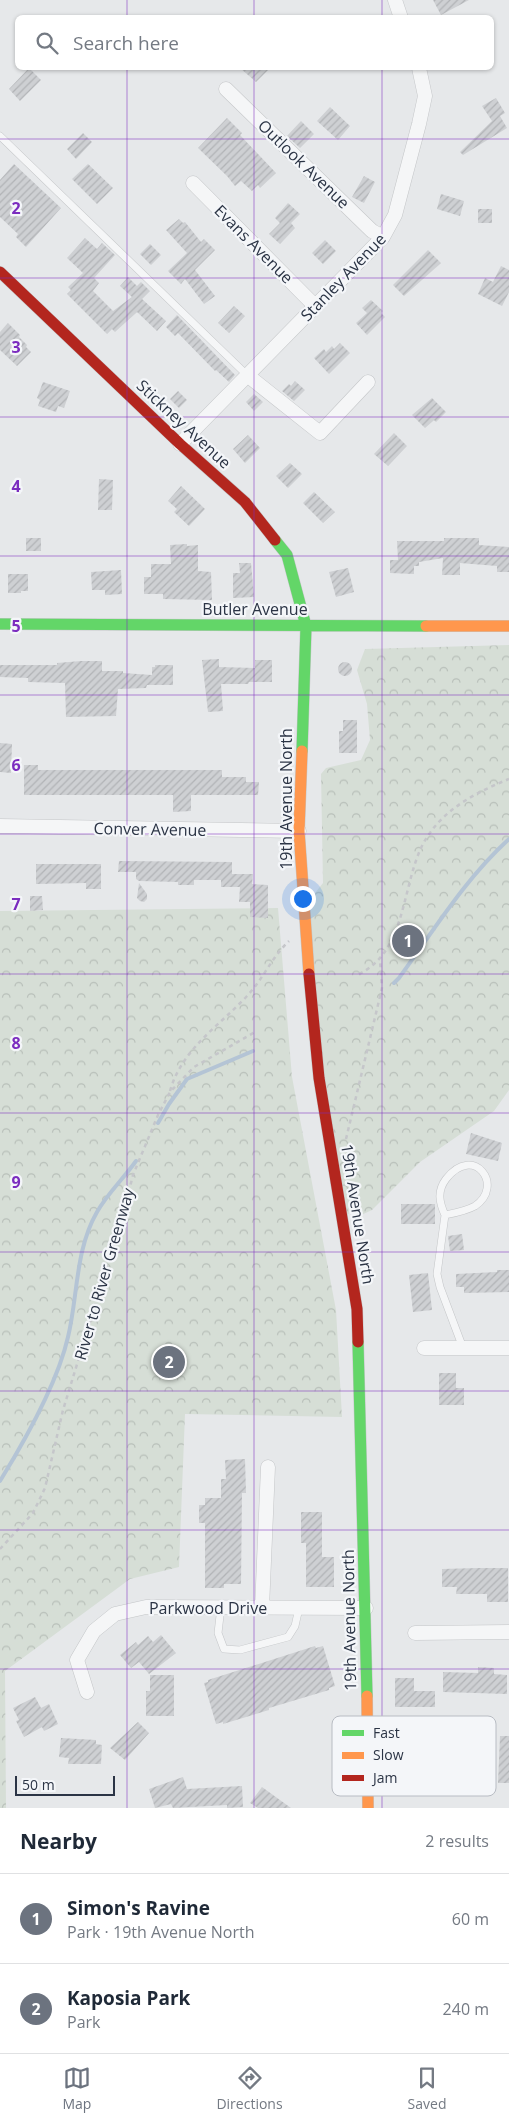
<!DOCTYPE html>
<meta charset="utf-8">
<style>
body{margin:0;font-family:"Open Sans",sans-serif;background:#f2f2f3;color:#1f2937}
.scale{position:absolute;left:15px;bottom:12px;width:100px;box-sizing:border-box;padding-left:5px;border:2px solid #2b3445;border-top:0;font-size:14px;line-height:18px;white-space:nowrap;color:#2b3445;-webkit-text-stroke:4px #f4f6f9;paint-order:stroke}
.you{position:absolute;left:302px;top:898px;width:18px;height:18px;margin:-12px;border:4px solid #fff;border-radius:50%;background:#1a73e8;box-shadow:0 0 0 8px #1a73e833}
.badge{display:grid;place-items:center;width:32px;height:32px;border-radius:50%;background:#6c737f;color:#fff;font-size:16px;font-weight:700}
.pin{position:absolute;translate:-50% -50%;border:2px solid #fff;box-shadow:0 1px 5px #0006}
.list{margin:0;padding:0;list-style:none}
h2{display:flex;justify-content:space-between;align-items:center;height:65px;margin:0;padding:0 20px;font-size:21px}
h2 small{font-size:16px;font-weight:400;color:#747a83}
.list li{display:grid;grid-template-columns:32px 1fr auto;gap:15px;align-items:center;box-sizing:border-box;height:90px;padding:0 20px;border-top:1px solid #e0e1e3}
.list b{display:block;font-size:19px;white-space:nowrap}
.list p{margin:0;font-size:16px;white-space:nowrap;color:#747a83}
.list em{font-size:16px;font-style:normal;color:#747a83}
.icon{flex:none;width:28px;height:28px;fill:none;stroke:currentColor;stroke-width:2;stroke-linecap:round;stroke-linejoin:round}
.map{position:relative;flex:none;width:509px;height:1808px;overflow:hidden}
.search{position:absolute;background:#fff;box-shadow:0 1px 4px #0004;left:15px;right:15px;top:15px;height:55px;display:flex;align-items:center;gap:12px;box-sizing:border-box;padding:0 18px;border-radius:8px;color:#747a83;font-size:19px}
.sheet{height:245px;background:#fff}
nav{display:flex;justify-content:space-around;align-items:center;box-sizing:border-box;height:70px;border-top:1px solid #e0e1e3;background:#fff;font-size:14px;color:#747a83}
nav a{display:grid;justify-items:center;gap:2px}
nav .on{color:#6c737f}
.map>svg:first-child{display:block}
.forest{fill:url(#forest-crowns)}
.lines{fill:none;stroke-linecap:round;stroke-linejoin:round}
.stream{stroke:#b4c4d5;stroke-width:4}
.building{fill:url(#building-hatch)}
.lane-casing{stroke:#c4c6c8;stroke-width:8}
.street-casing{stroke:#c4c6c8;stroke-width:15}
.fast-casing{stroke:#c4c6c8;stroke-width:12}
.slow-casing{stroke:#c4c6c8;stroke-width:12}
.jam-casing{stroke:#c4c6c8;stroke-width:12}
.path{stroke:#c5c6ca;stroke-width:2.5;stroke-dasharray:4 4;stroke-linecap:butt}
.lane{stroke:#f5f6f7;stroke-width:7}
.street{stroke:#f5f6f7;stroke-width:14}
.fast{stroke:#63d668;stroke-width:11}
.slow{stroke:#ff974d;stroke-width:11}
.jam{stroke:#b3261e;stroke-width:11}
.grid{fill:none;stroke:#7b2cbf;stroke-width:1;stroke-opacity:0.55}
.labels{text-anchor:middle;dominant-baseline:central;stroke-width:4.5;stroke-linejoin:round;paint-order:stroke}
.street-label{font-size:16px;fill:#2b3445;stroke:#f4f6f9}
.key{fill:#f4f6f9;stroke:#b8bcc3;stroke-width:1}
.key-label{font-size:14px;fill:#2b3445}
.grid-label{font-size:16px;text-anchor:middle;font-weight:bold;fill:#7b2cbf;stroke:#f4f6f9;stroke-width:4.5;stroke-linejoin:round;paint-order:stroke}
</style>
<div class="map">
<svg width="509" height="1808" viewBox="0 0 509 1808">
<defs>
<pattern id="forest-crowns" width="20" height="18" patternUnits="userSpaceOnUse" patternTransform="scale(1.25)"><rect width="20" height="18" fill="#d6ded6"/><path d="M2 6a3 3 0 1 1 6 0M12 15a3 3 0 1 1 6 0" fill="none" stroke="#b8bfb9"/></pattern>
<pattern id="building-hatch" width="6" height="6" patternUnits="userSpaceOnUse" patternTransform="scale(1.25)"><rect width="6" height="6" fill="#ced0d3"/><path d="M-1 1l2-2M0 6l6-6M5 7l2-2" fill="none" stroke="#b1b3b6"/></pattern>
</defs>
<rect width="100%" height="100%" fill="#e6e8ea"/>
<path class="forest" d="M509,645V1090L494,1111L420,1162L372,1210L357,1217L354,1208L342,1221L303,908L323,883L321,774L326,768L361,760L370,740L367,704L357,670L365,649Z
M278,908L292,1077L336,1310L342,1417L185,1414L179,1567L130,1579L5,1671L6,1808H0V911Z"/>
<g class="lines">
<path class="stream" d="M394,983L399,978C434,930 465,879 509,839
M158,1123L169,1104L187,1079L253,1051
M0,1481C24,1442 58,1381 68,1337C78,1296 75,1250 97,1212C107,1194 124,1178 136,1161"/>
</g>
<path class="building" d="M433,0H469L441,15Z
M29,68L41,80L20,101L9,89Z
M240,68H270L256,82Z
M496,98L505,113L500,116L507,128L463,155L460,152L492,121L482,106Z
M330,107L350,126L338,140L317,121Z
M227,118L242,133L240,135L276,173L260,188L258,185L252,191L241,181L235,186L227,176L198,148Z
M301,121L314,134L300,148L287,136Z
M83,133L92,142L76,159L67,149Z
M14,164L61,208L26,247L16,237L18,234L0,217V180Z
M88,164L113,188L97,204L72,179Z
M364,176L375,182L364,203L352,197Z
M441,194L464,201L460,216L437,209Z
M288,203L300,214L291,223L295,228L280,244L269,234L280,223L275,218Z
M478,209H492V223H478Z
M179,219L183,223L185,222L201,242L204,239L215,250L195,270L215,296L204,304L185,279L181,284L168,271L187,253L166,230Z
M85,238L97,249L102,243L115,255L94,278L99,283L93,291L113,311L132,297L120,286L128,277L137,286L141,282L150,291L142,299L166,321L157,331L137,312L115,332L112,329L107,334L67,294L71,290L68,287L83,273L67,258Z
M325,240L336,251L323,264L312,253Z
M150,244L161,255L151,265L140,254Z
M428,250L441,263L404,296L393,285Z
M501,266L509,270V292L502,306L478,294L485,278L493,282Z
M371,300L383,311L381,313L385,317L367,335L356,323L367,313L362,308Z
M234,306L245,316L229,333L218,323Z
M177,315L235,375L229,382L216,370L215,371L178,333L175,336L166,327Z
M8,323L20,335L19,337L27,345L26,347L31,352L17,366L0,350V332Z
M340,343L350,353L329,374L314,358L324,349L326,352L332,346L334,349Z
M295,381L305,390L294,401L282,391L289,384L291,386Z
M43,382L70,391L64,408L58,406L56,412L38,406L40,400L37,398Z
M178,391L187,400L179,408L170,399Z
M254,394L263,402L254,411L246,402Z
M432,398L446,412L436,422L434,420L425,428L412,415Z
M394,433L407,446L388,466L374,454Z
M248,435L260,448L245,463L233,449Z
M290,463L302,474L288,488L276,476Z
M99,479L113,480L112,510H98Z
M181,486L205,509L189,526L174,512L177,509L168,501Z
M314,492L335,512L323,523L303,503Z
M26,538H41V551H26Z
M444,538H479V545L509,547V572H497V566L460,563V575H442L443,558L419,562V566H414V574L390,573V560H398L397,541H444Z
M187,544V546L198,545V571L211,572L212,600L163,599V594H144V577H151V564H171L170,545Z
M239,563H251L254,597L233,598V573H240Z
M348,568L354,592L336,597L329,572Z
M121,570L122,594L105,595V590H92L91,572Z
M8,574H28V591H21V593H8Z
M219,659V667L255,668V660H272V682H249L248,684H221L223,711L208,712L202,660Z
M81,661H102V671H123V673L152,675V667H155V665H173V685H147L146,688L118,689L116,716L66,717L65,683L28,682V678L0,677V665H57V663Z
M338 669a7 7 0 1 1 14 0a7 7 0 1 1-14 0Z
M343,720H357V753H339V731H343Z
M0,743L12,744L11,773L0,772Z
M24,765H38V770H222V777H246V782H259L258,795H191V811L173,812V795H24Z
M119,861L232,862V874H253L252,884L268,885V918L250,917V902H239L240,887H221V880H194V885H178V882L139,881L136,879V872H118Z
M36,864H101V889H86V883L36,884Z
M139,883L147,894V899L144,902L140,901L137,898Z
M30,896H42L43,910L30,911Z
M471,1133L502,1143L498,1161L466,1154Z
M401,1204H435V1224H401Z
M462,1234L464,1250L450,1251L448,1236Z
M497,1270H509V1292L464,1293V1287H456V1274L497,1272Z
M428,1273L432,1310L413,1312L409,1275Z
M439,1373H456V1388H464V1405H439Z
M245,1459L246,1493H242L241,1584H224V1588H205V1523H199V1505H205V1498H221V1479H226L225,1460Z
M301,1512H322V1557H334V1587H306V1543H301Z
M478,1568H508V1602H487V1594H456L457,1587H442V1569Z
M161,1635L176,1653L149,1674L139,1662L131,1668L120,1655L136,1642L138,1645L148,1636L153,1642Z
M315,1646L316,1648L323,1646L335,1686L329,1688V1690L269,1708V1710L223,1724V1722L216,1724L204,1683L208,1682V1680Z
M478,1667L494,1668V1674L507,1675V1694L443,1692V1672L478,1673Z
M150,1675H174V1716H146V1691H150Z
M395,1678H414V1691H435V1707H395Z
M35,1697L41,1708L49,1704L58,1724L44,1731L42,1727L24,1737L16,1721L19,1720L13,1708Z
M138,1722L149,1733L125,1760L110,1748Z
M500,1736H509V1783H498Z
M61,1738L96,1740V1744L102,1745L101,1764H68L69,1758L59,1757Z
M183,1777L187,1789L242,1786L243,1807L227,1808V1805L173,1808L171,1804L155,1808L149,1789Z
M262,1787L291,1808H258L250,1803Z"/>
<g class="lines">
<g class="lane-casing">
<path id="lane" d="M0,136L247,375
M445,1215C439,1202 437,1191 446,1179C474,1143 505,1186 475,1206C466,1211 455,1213 445,1215L437,1274L440,1287L463,1348
M221,1607L218,1633L224,1649L240,1650L288,1637L295,1626L299,1608"/>
</g>
<g class="street-casing">
<path id="street" d="M395,0L401,18
M226,89L372,231L383,237
M193,183L315,306
M247,375L320,433L368,382
M180,444L383,237L395,215L419,124L425,96L419,68
M0,826L299,831
M424,1348H509
M262,1608L268,1467
M415,1633L509,1632
M87,1692L77,1660L94,1631L115,1614L146,1607L366,1608"/>
</g>
<g class="fast-casing">
<path id="fast" d="M275,540L287,555L306,626L302,751
M0,624L426,626
M358,1342L367,1696"/>
</g>
<g class="slow-casing">
<path id="slow" d="M426,626H509
M302,751L299,831L309,974
M367,1696L368,1808"/>
</g>
<g class="jam-casing">
<path id="jam" d="M0,272L180,444L245,502L275,540
M309,974L319,1078L357,1309L358,1342"/>
</g>
<path class="path" d="M359,974C405,952 402,889 421,848C438,812 474,793 509,779
M170,1091C182,1049 218,1027 247,996C263,979 272,957 289,941
M346,1139L382,988L380,960
M0,1549L33,1513L45,1488L63,1410L124,1211L133,1175L158,1115L170,1092L194,1067L255,1032"/>
<use href="#lane" class="lane"/>
<use href="#street" class="street"/>
<use href="#fast" class="fast"/>
<use href="#slow" class="slow"/>
<use href="#jam" class="jam"/>
</g>
<path class="grid" d="M127,0V18M254,0V18M382,0V18M127,68V1808M254,68V1808M382,68V1808M0,139H509M0,278H509M0,417H509M0,556H509M0,695H509M0,834H509M0,974H509M0,1113H509M0,1252H509M0,1391H509M0,1530H509M0,1669H509"/>
<g class="labels">
<g class="street-label">
<text transform="translate(304 164) rotate(44)">Outlook Avenue</text>
<text transform="translate(254 244) rotate(45)">Evans Avenue</text>
<text transform="translate(343 277) rotate(-46)">Stanley Avenue</text>
<text transform="translate(184 424) rotate(43)">Stickney Avenue</text>
<text x="255" y="609">Butler Avenue</text>
<text transform="translate(286 799) rotate(-90)">19th Avenue North</text>
<text transform="translate(150 829) rotate(1)">Conver Avenue</text>
<text transform="translate(358 1214) rotate(81)">19th Avenue North</text>
<text transform="translate(104 1274) rotate(-74)">River to River Greenway</text>
<text x="208" y="1608">Parkwood Drive</text>
<text transform="translate(349 1620) rotate(-91)">19th Avenue North</text>
</g>
</g>
<rect x="332" y="1716" width="164" height="80" rx="8" class="key"/>
<rect x="342" y="1730" width="22" height="6" fill="#63d668"/>
<rect x="342" y="1752" width="22" height="7" fill="#ff974d"/>
<rect x="342" y="1775" width="22" height="6" fill="#b3261e"/>
<g class="key-label">
<text x="373" y="1738">Fast</text>
<text x="373" y="1760">Slow</text>
<text x="373" y="1783">Jam</text>
</g>
<g class="grid-label">
<text x="16" y="214">2</text>
<text x="16" y="353">3</text>
<text x="16" y="492">4</text>
<text x="16" y="632">5</text>
<text x="16" y="771">6</text>
<text x="16" y="910">7</text>
<text x="16" y="1049">8</text>
<text x="16" y="1188">9</text>
</g>
</svg>
<div class="scale">50 m</div>
<div class="you"></div>
<div class="pin badge" style="left:408px;top:941px">1</div>
<div class="pin badge" style="left:169px;top:1362px">2</div>
<div class="search"><svg class="icon" aria-label="search" viewBox="0 0 24 24"><circle cx="10" cy="10" r="6"/><path d="M15 15l6 6"/></svg>Search here</div>
</div>
<section class="sheet">
<h2>Nearby<small>2 results</small></h2>
<ul class="list">
<li><span class="badge">1</span><div><b>Simon's Ravine</b><p>Park · 19th Avenue North</p></div><em>60 m</em></li>
<li><span class="badge">2</span><div><b>Kaposia Park</b><p>Park</p></div><em>240 m</em></li>
</ul>
</section>
<nav>
<a class="on"><svg class="icon" aria-label="map" viewBox="0 0 24 24"><path d="M3 6l6-2 6 2 6-2v14l-6 2-6-2-6 2zM9 4v14M15 6v14"/></svg>Map</a>
<a><svg class="icon" aria-label="directions" viewBox="0 0 24 24"><path d="M12 3l9 9-9 9-9-9zM9 14v-3h6M13 9l2 2-2 2"/></svg>Directions</a>
<a><svg class="icon" aria-label="saved" viewBox="0 0 24 24"><path d="M7 4h10v16l-5-4-5 4z"/></svg>Saved</a>
</nav>
